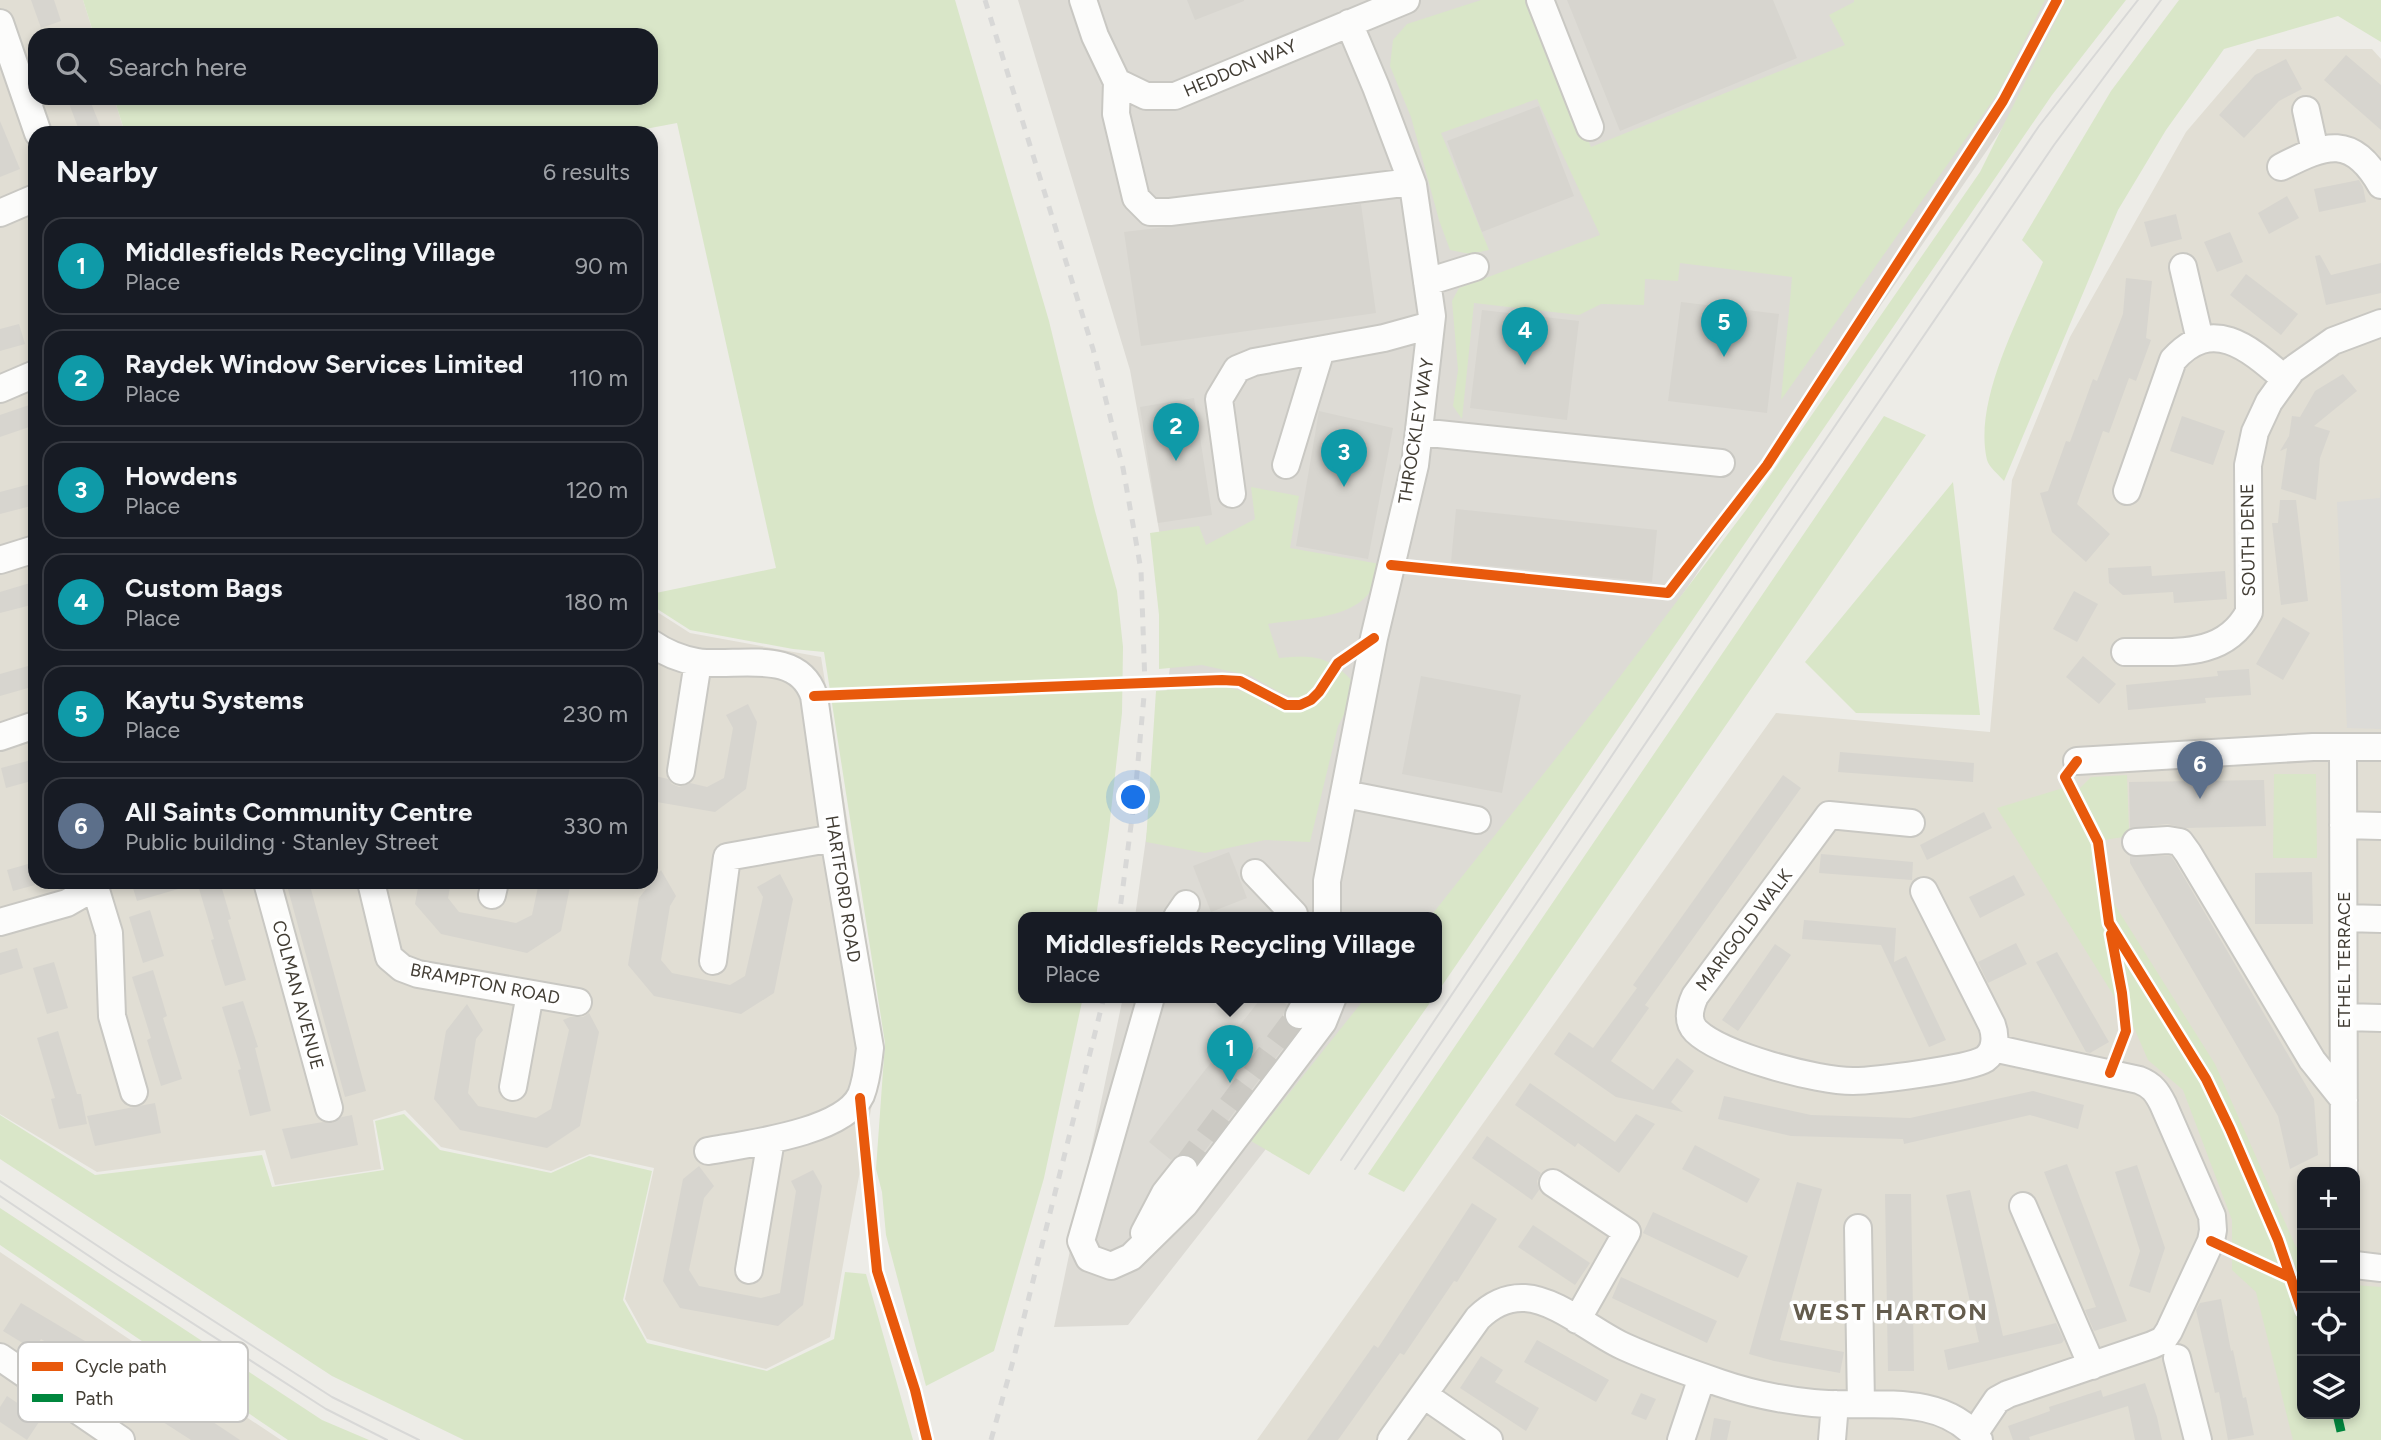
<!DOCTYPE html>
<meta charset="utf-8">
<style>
body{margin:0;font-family:Figtree,sans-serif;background:#242831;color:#f1f3f6}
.controls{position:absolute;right:21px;bottom:21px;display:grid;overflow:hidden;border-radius:14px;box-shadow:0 4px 10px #0003}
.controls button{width:63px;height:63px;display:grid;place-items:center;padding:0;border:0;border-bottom:2px solid #363941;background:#171b24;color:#f1f3f6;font:35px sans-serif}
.you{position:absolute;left:1134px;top:798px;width:24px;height:24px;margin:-18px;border:5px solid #fff;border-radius:50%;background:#1a73e8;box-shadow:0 0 0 10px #1a73e833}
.badge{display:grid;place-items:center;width:46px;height:46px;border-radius:50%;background:#0f766e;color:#fff;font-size:23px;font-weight:700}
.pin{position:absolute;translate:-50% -58px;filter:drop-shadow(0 2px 4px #0008)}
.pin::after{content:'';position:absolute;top:37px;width:24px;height:21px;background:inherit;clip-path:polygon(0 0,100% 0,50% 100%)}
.popup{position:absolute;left:1018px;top:912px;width:424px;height:91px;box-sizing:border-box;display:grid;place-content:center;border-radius:14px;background:#171b24;filter:drop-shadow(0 2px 5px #0005);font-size:23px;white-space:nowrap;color:#9ea1a6}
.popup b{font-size:26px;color:#f1f3f6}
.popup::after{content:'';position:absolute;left:50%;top:100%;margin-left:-14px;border:14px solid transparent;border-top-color:#171b24}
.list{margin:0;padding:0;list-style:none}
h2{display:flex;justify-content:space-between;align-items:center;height:91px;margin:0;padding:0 28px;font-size:30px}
h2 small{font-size:23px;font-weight:400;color:#9ea1a6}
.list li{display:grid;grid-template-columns:46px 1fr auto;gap:21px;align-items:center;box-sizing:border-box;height:98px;margin:0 14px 14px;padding:0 14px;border:2px solid #363941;border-radius:21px}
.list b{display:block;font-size:26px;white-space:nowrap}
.list p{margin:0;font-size:23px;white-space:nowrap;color:#9ea1a6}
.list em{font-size:23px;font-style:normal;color:#9ea1a6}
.icon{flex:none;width:38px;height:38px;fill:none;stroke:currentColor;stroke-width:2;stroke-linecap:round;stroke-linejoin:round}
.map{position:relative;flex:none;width:2381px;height:1440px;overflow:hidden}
.search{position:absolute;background:#171b24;box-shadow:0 4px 10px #0003;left:28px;top:28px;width:630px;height:77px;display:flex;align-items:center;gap:18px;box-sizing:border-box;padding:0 24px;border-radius:21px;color:#9ea1a6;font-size:26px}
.panel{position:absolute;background:#171b24;box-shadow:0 4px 10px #0003;left:28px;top:126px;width:630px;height:763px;border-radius:21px}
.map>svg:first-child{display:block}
.residential{fill:#e1ded4;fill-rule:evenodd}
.industrial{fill:#dddbd5}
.green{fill:#d9e6c8}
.parking{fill:#dcdbd7}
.building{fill:#d7d5cf}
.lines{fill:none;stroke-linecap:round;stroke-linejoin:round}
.minor-tunnel{stroke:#cbc9c3;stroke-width:26;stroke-dasharray:26 13;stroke-linecap:butt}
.minor-casing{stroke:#c9c8c3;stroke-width:30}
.minor{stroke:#fcfcfb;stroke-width:26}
.tram{stroke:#d8d8d7;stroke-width:2}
.rail{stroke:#d8d8d7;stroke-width:5;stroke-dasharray:9 9;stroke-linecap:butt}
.quiet{stroke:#00873e;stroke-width:9;stroke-dasharray:18 9;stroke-linecap:butt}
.cycleway-casing{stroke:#fff;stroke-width:15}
.cycleway{stroke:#e8590c;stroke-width:10}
.labels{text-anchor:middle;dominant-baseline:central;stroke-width:7;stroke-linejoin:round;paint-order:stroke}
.street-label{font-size:18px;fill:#423d34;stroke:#fff}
.district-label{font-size:24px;font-weight:bold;letter-spacing:2px;fill:#645c4d;stroke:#fff}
.key{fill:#fff;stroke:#c6c5c2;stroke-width:2}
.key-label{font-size:19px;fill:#423d34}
</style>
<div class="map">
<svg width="2381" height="1440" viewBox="0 0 2381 1440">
<rect width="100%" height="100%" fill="#edece7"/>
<path class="residential" d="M0,0H83L94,35H35V98H114L125,133H35V882H651V608L690,633L821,657L883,1043L830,1337L766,1369L647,1339L625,1299L654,1168L590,1154L551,1171L441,1147L405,1110L373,1120L381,1169L275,1185L265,1150L97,1172L0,1114Z
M2257,49H2372L2381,59V1440H1257L1776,713L1990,732L2012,480L2070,337L2186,132ZM2302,1172H2355V1414H2302Z
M0,1252L120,1333L281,1440H0Z"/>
<path class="industrial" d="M1018,0H2090L1556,779L1436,917H1135L1176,624L1130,370Z
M1123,997H1385L1128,1325L1054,1327Z"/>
<path class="green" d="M83,0H955L1049,321L1095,511L1117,591L1123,647L1122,713L1109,829L1096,917H1024V997H1083L1044,1178L994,1351L926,1386L886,1235L882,1192L876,1169L885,1043L824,652L793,649L690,630L651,605V594L776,568L677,123L624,133H125L114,98H651V35H94Z
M1481,0H1530L1591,147L1845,45L1829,15L1854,2V0H2045L1998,93L1781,400L1792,277L1680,263L1678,281L1645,279L1644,305L1601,304L1579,315L1474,303L1462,419L1453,406L1458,370L1452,301L1459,288L1600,235L1537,99L1441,133L1489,250L1470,254L1450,250L1439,220L1411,117L1390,66L1393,40L1407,24Z
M2066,0H2126L2052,95L1437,993L1436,917H1430L1603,699L1746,510L1980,172Z
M2179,0H2381V42L2338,16L2224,49L2166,130L2118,210L2004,481C1999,475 1989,467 1987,460C1973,401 2020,316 2043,262L2022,240L2111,91Z
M1884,416L1926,435L1404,1192L1368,1174Z
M1953,482L1980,715L1856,713L1805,662Z
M1251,487L1299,496L1290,548L1380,564C1375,621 1310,617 1268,624L1279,658C1314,655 1329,655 1354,683L1352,699L1338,726L1310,842L1265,840L1205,853L1146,842L1156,691L1222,686L1250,693L1272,708L1300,710L1295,698L1281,693L1251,676L1202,665L1159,669V615L1150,533L1199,526L1206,545L1255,519Z
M2274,774H2316L2317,858H2273Z
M2127,775L2129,831L2124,837L2103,840L2076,792L2091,777Z
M2063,788L2095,840L2091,867L2215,1064L2296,1247H2302V1414H2355V1285L2381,1287V1440H2293L2256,1292L2232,1270V1220L2183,1090L2148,1060L2135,1030L1997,808Z
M1366,997H1434L1309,1175L1251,1141Z
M404,1114L440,1150L551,1173L589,1156L652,1171L623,1300L647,1343L767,1371L834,1339L845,1272L866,1274L913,1440H464L332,1376L0,1159V1115L95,1175L262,1155L272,1187L384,1170L375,1121Z
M0,1208L322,1420L369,1440H288L0,1245Z"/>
<path class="parking" d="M2381,486V729L2347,728L2337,502L2380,498Z"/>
<path class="building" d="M31,0H54L61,21L41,28Z
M1187,0H1244V1L1195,20Z
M1567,0H1773L1797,58L1620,131Z
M2346,55L2381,85V130L2324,80Z
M2286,59L2302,89L2279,101L2244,138L2219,115L2255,75Z
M67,98H89L103,133H80Z
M1539,106L1574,196L1482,232L1447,141Z
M0,121L20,169L0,177Z
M2359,180L2363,187L2366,202L2319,212L2314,189Z
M2287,196L2299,218L2269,234L2258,213Z
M1361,204L1376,313L1141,346L1124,232Z
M2176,214L2182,239L2151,247L2144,222Z
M2230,232L2243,262L2217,272L2204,242Z
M2320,255L2331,275L2381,263V293L2326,305L2315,256Z
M2246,274L2298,314L2281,335L2230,295Z
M2126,278L2152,281L2146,338L2151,340L2136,381L2129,378L2109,433L2103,431L2077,504L2110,534L2086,562L2052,532L2040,493L2048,491L2066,441L2070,442L2093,379L2097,381L2123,314Z
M1681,302L1779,314L1767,413L1668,401Z
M1482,310L1579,321L1567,420L1470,408Z
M19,324L25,344L0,351V329Z
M2343,374L2357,391L2314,426L2330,431L2320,458L2316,500L2281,489L2287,448L2280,451L2289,436L2292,416L2300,417L2315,391Z
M1194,398L1212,515L1158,523L1140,407Z
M35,403V425L0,437V415Z
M1319,411L1393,428L1368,559L1296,546Z
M2182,416L2225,431L2213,465L2170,451Z
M30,484L35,505L0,514V492Z
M2280,500H2296L2308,601L2281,605L2272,523H2278Z
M1456,509L1657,530L1652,582L1451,562Z
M2151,566L2152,576L2225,571L2227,599L2174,603L2173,592L2123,595L2109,583L2108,568Z
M30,583L35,604L0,613V592Z
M2074,591L2098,604L2077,642L2053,629Z
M2283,617L2310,633L2283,680L2256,664Z
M2083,656L2116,684L2099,704L2066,677Z
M35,664V686L0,696V674Z
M2249,669L2251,695L2205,698L2206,703L2128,710L2126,685L2218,676L2217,671Z
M1421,676L1521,695L1502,793L1402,774Z
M748,704L757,722L746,789L715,812L651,801V775L668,779L672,784L679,787L690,783L707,787L724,778L733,728L726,715Z
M1840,752L1974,763L1973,782L1838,772Z
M35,759V780L6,788L1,768Z
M1783,775L1801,788L1645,1005L1649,1008L1611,1061L1653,1090L1677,1058L1694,1071L1671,1102L1683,1112L1616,1097L1554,1054L1569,1032L1593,1048L1637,988L1633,985Z
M2264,780L2266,826L2185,828L2167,824L2130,828L2129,782Z
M1984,812L1992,828L1927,860L1920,845Z
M1229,852L1247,898L1211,912L1193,866Z
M1821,854L1913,862L1912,880L1819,873Z
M2130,856H2171L2175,862L2314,1099L2318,1155L2290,1169L2278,1116L2130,863Z
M35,862V885L13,891L7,870Z
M661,870L676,896L670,906L661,960L672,973L730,985L745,976L763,897L757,887L780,874L793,899L774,993L741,1014L654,996L628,965L639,898Z
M2312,872L2313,924H2255V873Z
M2014,875L2025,895L1980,918L1969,897Z
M131,882H185V887L137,901Z
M197,882H220L231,919L228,920L246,980L225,986L211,940L214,939Z
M286,882H309L366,1091L345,1097Z
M419,882H451L448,898L459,912L516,923L532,915L539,882H571L561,931L527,953L441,934L415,904Z
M150,910L164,956L143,963L129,917Z
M1804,920L1896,928L1894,962L1906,956L1946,1040L1929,1047L1881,945L1802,939Z
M2016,943L2027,964L1988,983L1978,962Z
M1775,944L1791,955L1738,1031L1722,1020Z
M17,948L23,968L0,975V953Z
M2057,952L2109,1042L2090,1053L2086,1052L2036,962Z
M54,962L68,1008L47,1014L33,968Z
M153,970L167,1016L163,1018L182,1079L161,1086L147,1040L151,1038L132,977Z
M1262,997H1277L1287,1005L1283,1015L1285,1022L1291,1028L1297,1030L1197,1161L1193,1156L1186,1153L1178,1155L1171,1160L1149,1142Z
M243,1001L258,1047L255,1048L271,1111L250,1116L238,1070L241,1069L222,1007Z
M467,1004L483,1030L476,1039L468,1093L478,1106L536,1118L551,1109L569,1030L563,1020L570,1017H583L589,1013L599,1032L580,1126L547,1148L460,1130L434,1099L446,1031Z
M58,1031L77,1094H81L87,1124L59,1129L51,1099L55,1098L37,1038Z
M1530,1083L1615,1142L1636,1114L1655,1124L1619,1173L1578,1143L1575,1147L1515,1105Z
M2033,1091L2084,1105L2078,1129L2030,1115L1904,1144L1903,1139L1791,1136L1718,1119L1724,1096L1811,1115L1910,1118Z
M155,1103L161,1133L95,1146L87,1116Z
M352,1115L358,1145L291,1159L282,1129L323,1122L332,1123L342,1117Z
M1487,1136L1541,1173L1537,1181L1539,1190L1532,1200L1472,1158Z
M1695,1145L1760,1179L1747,1203L1682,1169Z
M2067,1164L2127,1321L2094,1331L2085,1310L2096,1307L2044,1172Z
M2137,1165L2165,1248L2150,1293L2129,1286L2140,1251L2115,1172Z
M699,1166L714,1186L704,1198L689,1270L699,1286L761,1298L780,1293L796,1191L791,1181L813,1170L822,1186L803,1305L778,1326L680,1308L663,1281L683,1179Z
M1797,1182L1822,1189L1780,1340L1844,1352L1840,1373L1774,1361L1749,1354Z
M1970,1190L2003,1336L2056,1323L2064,1340L2062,1343L1948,1370L1944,1350L1979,1342L1946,1195Z
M1885,1194H1911L1914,1371H1888Z
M1472,1203L1497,1219L1457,1282L1454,1281L1404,1355L1400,1353L1338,1440H1307L1374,1345L1378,1348Z
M1653,1212L1748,1256L1738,1278L1643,1233Z
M1533,1225L1590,1263L1575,1285L1518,1247Z
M1621,1277L1717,1321L1707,1343L1612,1298Z
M2221,1299L2231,1351L2233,1350L2243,1398L2246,1397L2254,1435L2228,1440L2219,1392L2215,1393L2196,1310L2200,1303Z
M21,1303L90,1344L78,1363L41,1339L34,1350L3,1331Z
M1537,1340L1609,1380L1596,1402L1524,1362Z
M93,1346L150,1380L240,1440H191L135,1404L133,1408L102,1389L106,1382L85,1368Z
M1481,1356L1503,1370L1495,1382L1539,1408L1526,1431L1460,1388Z
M2145,1383L2157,1417L2162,1440H2135L2128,1406L2029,1437L2030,1440H2013L2008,1426L2050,1411L2049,1407L2101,1390L2103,1397Z
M1641,1393L1656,1399L1646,1420L1631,1414Z
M7,1396L41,1419L27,1440L0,1422V1407Z
M1714,1418L1731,1421L1727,1440H1710Z"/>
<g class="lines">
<path class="minor-tunnel" d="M1184,1169L1299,1015"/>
<g class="minor-casing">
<path id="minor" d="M1083,0L1095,36L1117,82L1146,96H1175L1406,0
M1540,0L1590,127
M0,23L38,133
M1117,82L1116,114L1136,198L1150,212H1170L1411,182
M2306,110L2315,151
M2281,167C2326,144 2352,134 2381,185
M0,213L35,198
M2183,267L2200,340
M1427,282L1475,267
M0,389L35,374
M1419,432L1721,463
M1286,465L1321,350
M2127,491L2173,360C2213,315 2250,349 2285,379
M1232,494L1219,399L1237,369L1254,362L1384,338L1431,325
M0,560L35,549
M651,643C664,652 680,659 697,662C736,668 798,647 814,696L834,838L870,1048C868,1064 867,1080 861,1095C843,1133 746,1144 708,1151
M2125,652C2172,651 2224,660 2249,612L2248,465L2255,432L2269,402L2292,370L2333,341L2381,323
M0,737L35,725
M2343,747L2344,1172
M2077,761L2313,747H2381
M681,771L698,662
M1345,794L1477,820
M1911,823L1829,815L1695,996C1690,1007 1686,1021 1696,1031C1722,1056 1817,1081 1853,1081C1874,1081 1969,1069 1985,1059C1996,1051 1996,1036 1992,1025L1924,891
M2343,825L2381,826
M2136,842L2168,840L2180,842L2188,853L2312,1060L2344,1100
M1255,873L1294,914
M267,882L329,1108
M371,882L389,957L402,968L418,974L578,1002
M95,887L109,933L112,1016L134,1092
M492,895L495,882
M1177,917L1186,904
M1327,917V881L1374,638L1415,465L1432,316L1413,185L1376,87L1349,23
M2344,918L2381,919
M0,922L67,903L95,887L93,882
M713,961L727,857L834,838
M1151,997L1081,1241L1089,1258L1111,1266L1131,1257L1185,1204L1323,1022L1333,997
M1299,1015L1309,997
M2344,1017L2381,1018
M513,1087L530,994
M1553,1183L1627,1232L1577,1320
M2023,1206L2092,1366
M1858,1228L1861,1404
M1144,1233L1165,1193L1184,1169
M2355,1265L2381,1268
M749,1270L771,1140
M0,1357L121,1440
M2177,1358L2198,1440
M1424,1395L1489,1440
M1974,1434L1997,1400L2008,1394L2152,1345L2163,1340L2169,1331L2211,1241L2213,1230L2212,1216L2163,1104C2157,1092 2152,1085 2139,1080L1993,1048
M1391,1440L1478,1318C1491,1305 1506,1297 1525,1298C1558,1300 1595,1334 1625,1347C1656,1361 1688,1372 1720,1383C1749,1393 1783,1400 1813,1403C1869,1409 1939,1390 1979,1440
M1681,1440L1702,1377
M1832,1440L1835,1404"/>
</g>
<use href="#minor" class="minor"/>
<path class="tram" d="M1341,1160L1688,642L2039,126L2138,0
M1355,1169L2054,145L2161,0
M0,1181L122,1262L332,1397L419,1440
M0,1196L113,1272L326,1409L387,1440"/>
<path class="rail" d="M985,0L1093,349L1123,468L1141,570L1145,685L1135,795L1119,917
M991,1440L1013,1361L1104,997"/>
<path class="quiet" d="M2337,1414L2343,1440"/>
<g class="cycleway-casing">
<path id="cycleway" d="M1391,565L1668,593L1767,465L2003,101L2057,0
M814,696L1222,680L1240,681L1286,705H1300L1311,700L1319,692L1338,663L1374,638
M2077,761L2065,777L2098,842L2109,923L2206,1079L2230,1129L2278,1240L2302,1311
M2110,1073L2126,1031L2122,993L2111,934
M860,1098L877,1271L915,1390L927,1440
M2211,1241L2291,1278"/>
</g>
<use href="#cycleway" class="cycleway"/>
</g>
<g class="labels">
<g class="street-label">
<text transform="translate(1240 68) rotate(-23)">HEDDON WAY</text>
<text transform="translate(1416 431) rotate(-81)">THROCKLEY WAY</text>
<text transform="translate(2248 540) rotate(-91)">SOUTH DENE</text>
<text transform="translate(843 889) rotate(81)">HARTFORD ROAD</text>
<text transform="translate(1744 930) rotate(-53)">MARIGOLD WALK</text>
<text transform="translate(2344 960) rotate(-90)">ETHEL TERRACE</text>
<text transform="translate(485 984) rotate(11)">BRAMPTON ROAD</text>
<text transform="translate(298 995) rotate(75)">COLMAN AVENUE</text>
</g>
<g class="district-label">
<text x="1891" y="1311">WEST HARTON</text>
</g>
</g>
<rect x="18" y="1342" width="230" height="80" rx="10" class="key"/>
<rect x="32" y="1362" width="31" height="9" fill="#e8590c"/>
<rect x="32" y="1394" width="31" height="8" fill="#00873e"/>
<g class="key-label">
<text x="75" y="1373">Cycle path</text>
<text x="75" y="1405">Path</text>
</g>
</svg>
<div class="controls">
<button>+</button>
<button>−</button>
<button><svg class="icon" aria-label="locate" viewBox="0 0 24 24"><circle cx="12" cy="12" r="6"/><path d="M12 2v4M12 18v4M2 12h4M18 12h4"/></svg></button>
<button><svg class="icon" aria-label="layers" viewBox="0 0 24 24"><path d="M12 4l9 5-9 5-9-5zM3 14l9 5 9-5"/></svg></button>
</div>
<div class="you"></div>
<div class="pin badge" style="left:1230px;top:1083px;background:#0f9aa8">1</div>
<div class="popup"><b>Middlesfields Recycling Village</b>Place</div>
<div class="pin badge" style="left:1176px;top:461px;background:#0f9aa8">2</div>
<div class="pin badge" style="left:1344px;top:487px;background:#0f9aa8">3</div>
<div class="pin badge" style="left:1525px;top:365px;background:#0f9aa8">4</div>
<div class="pin badge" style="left:1724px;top:357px;background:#0f9aa8">5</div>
<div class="pin badge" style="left:2200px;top:799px;background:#5c6f8a">6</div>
<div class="search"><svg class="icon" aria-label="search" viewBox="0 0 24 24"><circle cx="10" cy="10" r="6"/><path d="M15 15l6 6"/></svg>Search here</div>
<section class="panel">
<h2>Nearby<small>6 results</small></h2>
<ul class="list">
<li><span class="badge" style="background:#0f9aa8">1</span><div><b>Middlesfields Recycling Village</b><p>Place</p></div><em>90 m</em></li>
<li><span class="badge" style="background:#0f9aa8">2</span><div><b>Raydek Window Services Limited</b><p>Place</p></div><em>110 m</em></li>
<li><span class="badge" style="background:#0f9aa8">3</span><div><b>Howdens</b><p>Place</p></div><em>120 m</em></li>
<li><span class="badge" style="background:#0f9aa8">4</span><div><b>Custom Bags</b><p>Place</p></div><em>180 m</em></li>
<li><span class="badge" style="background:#0f9aa8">5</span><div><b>Kaytu Systems</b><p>Place</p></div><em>230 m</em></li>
<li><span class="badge" style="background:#5c6f8a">6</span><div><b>All Saints Community Centre</b><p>Public building · Stanley Street</p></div><em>330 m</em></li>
</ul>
</section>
</div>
